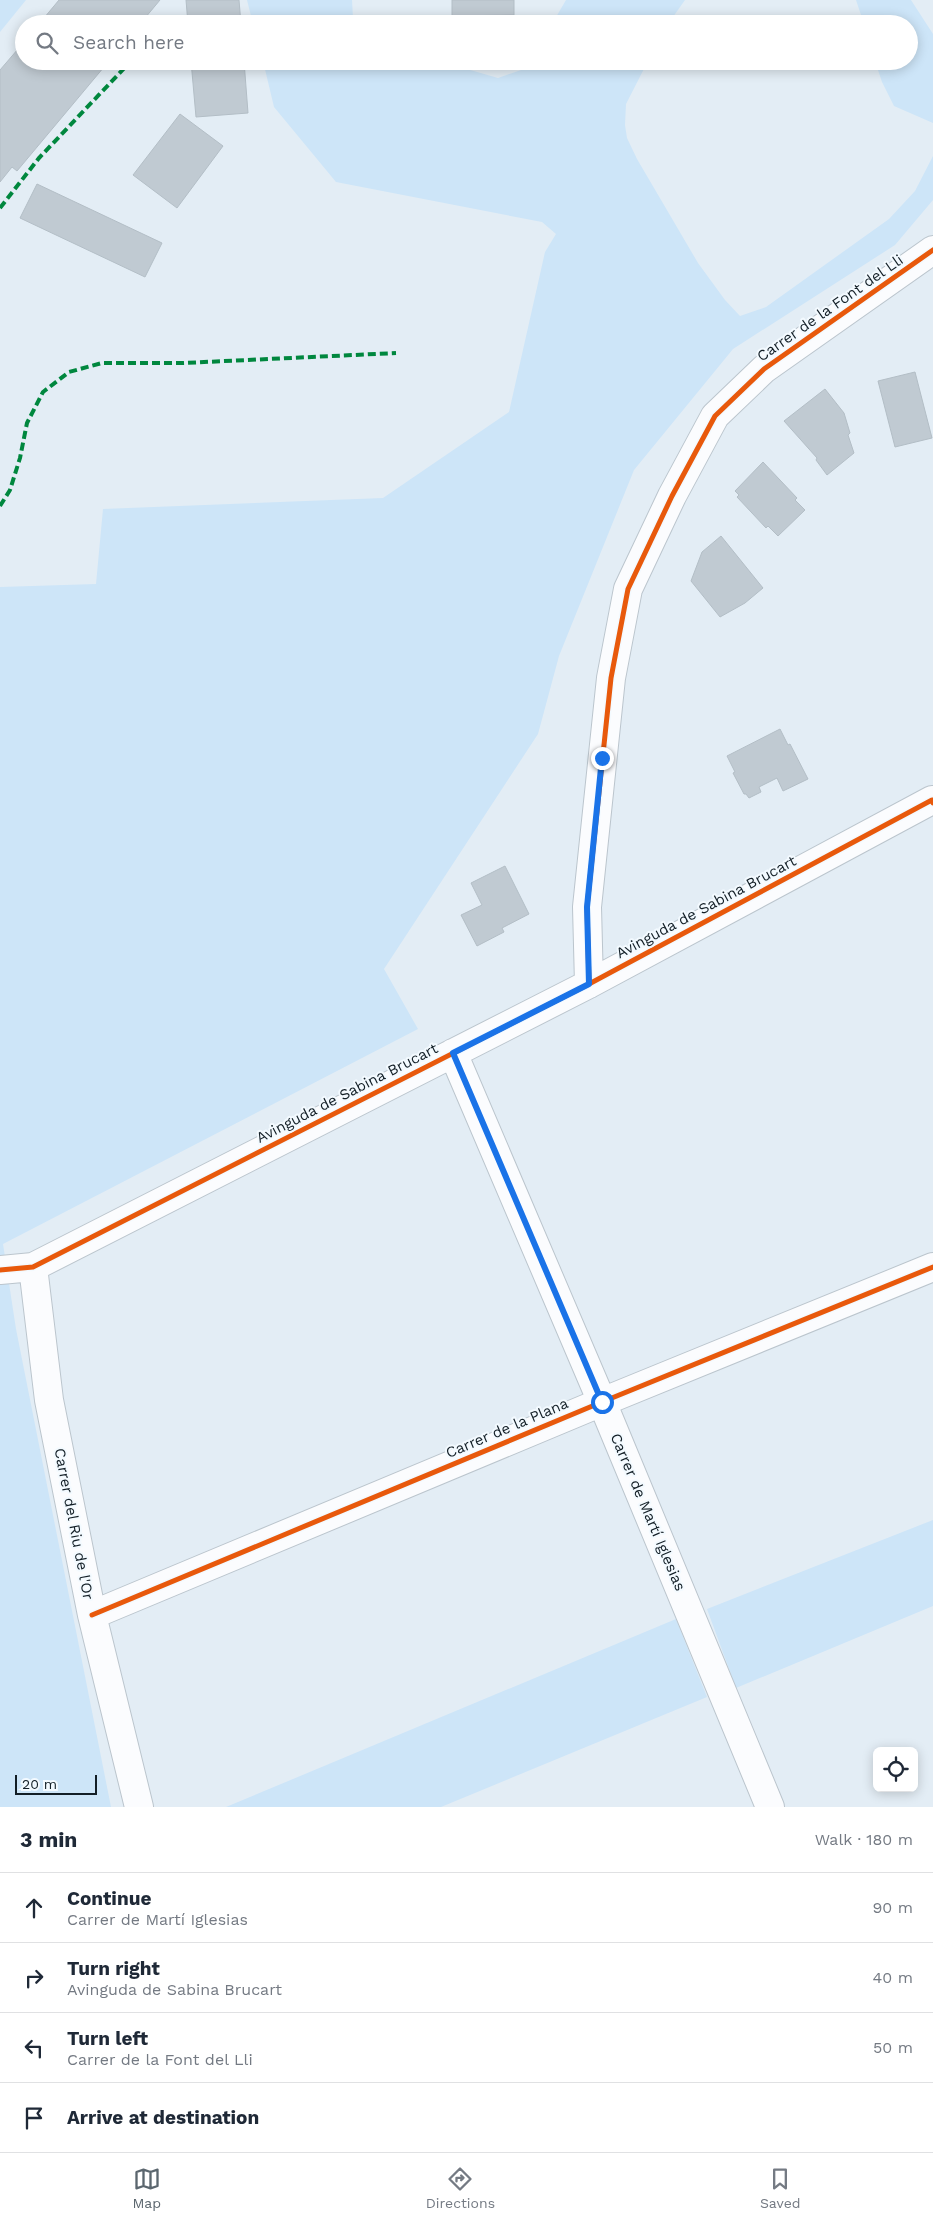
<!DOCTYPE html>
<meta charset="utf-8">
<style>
body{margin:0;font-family:"Work Sans",sans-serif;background:#f6f6f7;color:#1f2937}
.controls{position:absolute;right:15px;bottom:15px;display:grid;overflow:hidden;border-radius:8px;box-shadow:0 2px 12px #0003}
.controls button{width:45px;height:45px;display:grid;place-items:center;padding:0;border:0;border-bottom:1px solid #e0e1e3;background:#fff;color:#1f2937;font:25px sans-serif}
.scale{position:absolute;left:15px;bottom:12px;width:82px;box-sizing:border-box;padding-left:5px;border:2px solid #121e26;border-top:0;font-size:14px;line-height:18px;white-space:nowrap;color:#121e26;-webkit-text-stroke:4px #f3faff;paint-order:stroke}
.stop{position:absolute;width:15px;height:15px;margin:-11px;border:4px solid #1a73e8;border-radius:50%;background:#fff}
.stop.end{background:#1a73e8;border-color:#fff;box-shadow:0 1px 5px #0008}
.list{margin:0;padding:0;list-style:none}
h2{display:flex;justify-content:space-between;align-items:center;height:65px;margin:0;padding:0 20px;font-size:21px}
h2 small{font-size:16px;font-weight:400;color:#747a83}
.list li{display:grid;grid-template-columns:32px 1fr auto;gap:15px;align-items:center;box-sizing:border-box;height:70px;padding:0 20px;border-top:1px solid #e0e1e3}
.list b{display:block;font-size:19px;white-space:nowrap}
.list p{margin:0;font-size:16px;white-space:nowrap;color:#747a83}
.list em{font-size:16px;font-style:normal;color:#747a83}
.icon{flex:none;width:28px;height:28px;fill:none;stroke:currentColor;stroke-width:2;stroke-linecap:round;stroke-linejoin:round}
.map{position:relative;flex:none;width:933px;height:1807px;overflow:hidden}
.search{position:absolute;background:#fff;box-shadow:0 2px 12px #0003;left:15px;right:15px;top:15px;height:55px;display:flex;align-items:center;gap:12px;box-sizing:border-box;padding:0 18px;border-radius:28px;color:#747a83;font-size:19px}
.sheet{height:345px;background:#fff}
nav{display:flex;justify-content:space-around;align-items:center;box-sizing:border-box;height:70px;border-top:1px solid #e0e1e3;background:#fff;font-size:14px;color:#747a83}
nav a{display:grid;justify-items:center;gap:2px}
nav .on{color:#5b666e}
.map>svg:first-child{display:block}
.green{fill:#cde5f8}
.building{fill:#c0cad2;stroke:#b3bec6}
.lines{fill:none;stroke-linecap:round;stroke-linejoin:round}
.minor-casing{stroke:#bbc5cd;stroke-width:30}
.minor{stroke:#fbfcfe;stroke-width:28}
.quiet{stroke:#00873e;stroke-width:4;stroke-dasharray:8 4;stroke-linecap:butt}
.cycleway-casing{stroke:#f3faff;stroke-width:8}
.cycleway{stroke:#e8590c;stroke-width:5}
.route{stroke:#1a73e8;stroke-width:6}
.labels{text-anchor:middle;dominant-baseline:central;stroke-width:4;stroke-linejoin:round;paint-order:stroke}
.street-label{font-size:15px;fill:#121e26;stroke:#f3faff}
</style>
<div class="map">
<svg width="933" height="1807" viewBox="0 0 933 1807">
<rect width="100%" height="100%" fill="#e3edf5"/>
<path class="green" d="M0,0H26L0,32Z
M247,0H352L353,18L358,24H253Z
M566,0H685L668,24H552Z
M856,0H911L933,34V123L894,106L882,82L875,61H909V24H864Z
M263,61H439L498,78L524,69L529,61H648L626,104L625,125L627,138L637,159L698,263L725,300L740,316L766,307L889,219L915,191L933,156V200L895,245L733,349L634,470L559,656L538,734L384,969L418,1029L3,1244L16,1329L111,1807H0V587L96,584L103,509L383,498L509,412L545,252L556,234L542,222L336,182L274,107Z
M933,1520V1606L736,1688L707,1609Z
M676,1619L707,1697L441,1807H226Z"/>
<path class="building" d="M59,0H160L140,24H39Z
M186,0H239L241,24H188Z
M452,0H514V15L452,16Z
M24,42V61H109L17,171L12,167L0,182V70Z
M191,61H244L248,113L196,117Z
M180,114L223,146L177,208L133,175Z
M37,184L162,243L145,277L20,218Z
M915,372L932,438L895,447L878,381Z
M825,389L844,413L850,433L848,435L854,453L827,475L816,460L817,458L784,421Z
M763,462L797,498L795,500L805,510L778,536L768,526L766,528L737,497L739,495L735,491Z
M721,536L763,588L745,603L720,617L691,581L702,552Z
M780,729L788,745L790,744L808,779L783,791L777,778L759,787L761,792L749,798L746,794H744L733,773L735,772L727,756Z
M505,866L529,914L502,928L504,932L477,946L461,915L482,905L471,883Z"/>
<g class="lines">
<g class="minor-casing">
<path id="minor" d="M589,984L587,907L611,678L628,589L672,496L715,416L764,369L933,250
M453,1053L602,1402L770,1807
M33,1267L49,1400L92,1615L139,1807
M0,1270L33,1267L589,984L932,800
M92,1615L602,1402L933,1267"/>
</g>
<use href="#minor" class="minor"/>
<path class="quiet" d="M0,208L39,158L131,61
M0,506L10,490L20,458L27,423L43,392L69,372L102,363H183L396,353"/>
<g class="cycleway-casing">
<path id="cycleway" d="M589,984L587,907L611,678L628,589L672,496L715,416L764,369L933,250
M0,1270L33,1267L589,984L932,800L933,803
M92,1615L602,1402L933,1267"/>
</g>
<use href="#cycleway" class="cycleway"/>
</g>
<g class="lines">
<path class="route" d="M602,1402L453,1053L589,984L587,907L602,758"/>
</g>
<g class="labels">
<g class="street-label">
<text transform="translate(830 308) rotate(-35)">Carrer de la Font del Lli</text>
<text transform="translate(706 907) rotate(-28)">Avinguda de Sabina Brucart</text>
<text transform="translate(347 1093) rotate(-27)">Avinguda de Sabina Brucart</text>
<text transform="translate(507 1428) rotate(-23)">Carrer de la Plana</text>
<text transform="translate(648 1512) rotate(67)">Carrer de Martí Iglesias</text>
<text transform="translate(74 1524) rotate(79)">Carrer del Riu de l'Or</text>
</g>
</g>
</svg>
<div class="controls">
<button><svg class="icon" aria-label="locate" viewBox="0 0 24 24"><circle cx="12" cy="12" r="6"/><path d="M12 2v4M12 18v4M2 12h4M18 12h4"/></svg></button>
</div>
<div class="scale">20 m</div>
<div class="stop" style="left:602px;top:1402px"></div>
<div class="stop end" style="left:602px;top:758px"></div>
<div class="search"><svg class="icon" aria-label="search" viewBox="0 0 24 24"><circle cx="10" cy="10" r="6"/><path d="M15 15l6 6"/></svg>Search here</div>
</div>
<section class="sheet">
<h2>3 min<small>Walk · 180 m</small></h2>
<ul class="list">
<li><svg class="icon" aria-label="ahead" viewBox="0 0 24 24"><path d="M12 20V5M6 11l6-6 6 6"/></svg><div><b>Continue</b><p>Carrer de Martí Iglesias</p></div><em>90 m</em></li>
<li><svg class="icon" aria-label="right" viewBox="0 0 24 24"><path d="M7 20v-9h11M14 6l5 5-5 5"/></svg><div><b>Turn right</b><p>Avinguda de Sabina Brucart</p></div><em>40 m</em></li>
<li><svg class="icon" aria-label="left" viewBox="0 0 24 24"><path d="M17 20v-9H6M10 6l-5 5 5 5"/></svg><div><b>Turn left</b><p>Carrer de la Font del Lli</p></div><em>50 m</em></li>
<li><svg class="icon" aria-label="arrive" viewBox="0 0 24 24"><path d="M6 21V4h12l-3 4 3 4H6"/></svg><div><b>Arrive at destination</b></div></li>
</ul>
</section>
<nav>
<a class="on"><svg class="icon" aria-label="map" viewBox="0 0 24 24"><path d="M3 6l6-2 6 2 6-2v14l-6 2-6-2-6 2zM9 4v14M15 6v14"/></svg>Map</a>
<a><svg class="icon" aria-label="directions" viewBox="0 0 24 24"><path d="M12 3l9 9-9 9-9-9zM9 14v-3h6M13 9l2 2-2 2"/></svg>Directions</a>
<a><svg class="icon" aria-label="saved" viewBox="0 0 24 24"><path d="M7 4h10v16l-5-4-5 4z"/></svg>Saved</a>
</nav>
